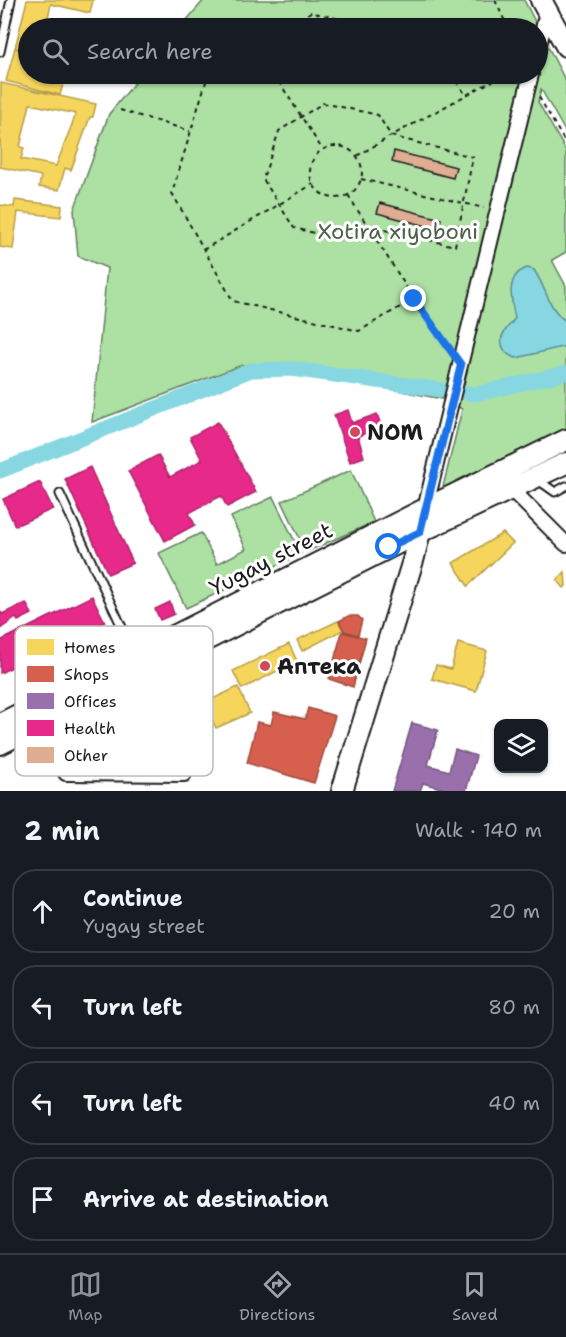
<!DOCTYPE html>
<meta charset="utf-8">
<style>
body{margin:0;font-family:"Shantell Sans",sans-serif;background:#242831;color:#f1f3f6}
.controls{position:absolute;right:18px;bottom:18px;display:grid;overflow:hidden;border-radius:12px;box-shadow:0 2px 4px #0004}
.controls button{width:54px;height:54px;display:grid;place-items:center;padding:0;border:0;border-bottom:2px solid #363941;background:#171b24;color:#f1f3f6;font:30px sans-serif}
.stop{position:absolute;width:18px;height:18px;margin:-14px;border:4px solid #1a73e8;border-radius:50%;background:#fff}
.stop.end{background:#1a73e8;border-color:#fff;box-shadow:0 2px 6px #0008}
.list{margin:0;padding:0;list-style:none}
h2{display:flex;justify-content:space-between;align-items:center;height:78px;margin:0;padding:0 24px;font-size:26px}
h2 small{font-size:20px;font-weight:400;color:#9ea1a6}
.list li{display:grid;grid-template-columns:39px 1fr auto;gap:18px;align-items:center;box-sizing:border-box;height:84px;margin:0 12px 12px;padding:0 12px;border:2px solid #363941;border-radius:24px}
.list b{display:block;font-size:22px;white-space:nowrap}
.list p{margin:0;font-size:20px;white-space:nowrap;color:#9ea1a6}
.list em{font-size:20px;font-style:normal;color:#9ea1a6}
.icon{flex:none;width:33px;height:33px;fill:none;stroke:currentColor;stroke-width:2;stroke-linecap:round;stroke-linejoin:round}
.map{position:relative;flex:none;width:566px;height:791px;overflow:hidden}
.search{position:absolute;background:#171b24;box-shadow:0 2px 4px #0004;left:18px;right:18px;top:18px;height:66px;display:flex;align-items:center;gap:15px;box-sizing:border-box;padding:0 21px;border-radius:33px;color:#9ea1a6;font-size:22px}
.sheet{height:462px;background:#171b24}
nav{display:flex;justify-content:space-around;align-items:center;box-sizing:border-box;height:84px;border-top:2px solid #363941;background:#171b24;font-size:16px;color:#9ea1a6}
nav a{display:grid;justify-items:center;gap:3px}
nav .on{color:#8c9099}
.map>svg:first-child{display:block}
.green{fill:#ace1a3;stroke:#647e60;stroke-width:1.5}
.water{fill:#86d7e1;stroke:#5c8c92;stroke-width:1.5}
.homes{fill:#f6d55c;stroke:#b59e49;stroke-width:1.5;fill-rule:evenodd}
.shops{fill:#d6604d;stroke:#9e4c3e;stroke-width:1.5}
.offices{fill:#9970ab;stroke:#745780;stroke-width:1.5}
.health{fill:#e7298a;stroke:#aa2569;stroke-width:1.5}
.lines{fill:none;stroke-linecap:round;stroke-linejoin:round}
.canal{stroke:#86d7e1;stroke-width:15}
.building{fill:#dfad92;stroke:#1c1c1c;stroke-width:1.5}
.lane-casing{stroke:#1c1c1c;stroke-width:11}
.street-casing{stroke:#1c1c1c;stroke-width:18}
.secondary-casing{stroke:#1c1c1c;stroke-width:24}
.path{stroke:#1c1c1c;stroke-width:2;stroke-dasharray:4.5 4.5;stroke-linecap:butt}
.lane{stroke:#fff;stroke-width:7}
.street{stroke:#fff;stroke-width:14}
.secondary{stroke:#fff;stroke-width:20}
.route{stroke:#1a73e8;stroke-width:8}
.poi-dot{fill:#d1495b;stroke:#fff;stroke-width:2}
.labels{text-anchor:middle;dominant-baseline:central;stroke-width:6;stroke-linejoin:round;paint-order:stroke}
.park-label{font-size:22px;fill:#4e614b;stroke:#fff}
.poi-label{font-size:22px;font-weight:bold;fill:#1c1c1c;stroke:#fff;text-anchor:start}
.street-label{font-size:22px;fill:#1c1c1c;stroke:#fff}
.key{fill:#fff;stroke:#bbb;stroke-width:1.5}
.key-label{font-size:16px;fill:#1c1c1c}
</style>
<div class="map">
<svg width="566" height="791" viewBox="0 0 566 791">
<rect width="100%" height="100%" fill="#fff"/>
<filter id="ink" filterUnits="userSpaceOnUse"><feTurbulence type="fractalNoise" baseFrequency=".0167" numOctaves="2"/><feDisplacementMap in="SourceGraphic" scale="12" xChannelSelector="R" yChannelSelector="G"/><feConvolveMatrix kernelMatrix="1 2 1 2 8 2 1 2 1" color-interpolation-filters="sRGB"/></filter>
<g filter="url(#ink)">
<path class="green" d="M204,0H524L566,82V133L541,89L538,102L566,151V252L552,260L566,286V428L442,491L462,409L447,400L360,383L242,365L92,422L107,268L78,256L74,210L109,114L142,74H538V28H180Z
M351,470L374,522L306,552L282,501Z
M273,497L301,554L186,608L159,553L201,533L217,564L246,549L231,517Z"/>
<path class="water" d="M527,268L534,270C546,287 548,309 566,321V346L517,358C504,356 497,342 505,331C508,326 512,323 515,318C511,301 505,275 527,268Z"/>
<path class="homes" d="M27,0H93L90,13L51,4L46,26L59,28H28V50L15,48Z
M15,48L28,51V74H66L60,95L6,81Z
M1,83L96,104L93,117H90L71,170L65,168L59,190L39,187L41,176L0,167ZM30,104L76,114L56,166L21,159L24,148L20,147Z
M15,200L62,206L61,217L18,212L13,249L0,247V205L14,207Z
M503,533L513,543L468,586L453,563Z
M565,572L566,586L564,588L557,580Z
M338,621L343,630L302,651L297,640Z
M458,643L487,651L476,691L432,679L436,665L451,669Z
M289,644L297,661L242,689L233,671Z
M238,687L250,713L216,728L204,703Z"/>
<path class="shops" d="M348,616H358L362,620L358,635L344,631L339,621Z
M342,632L366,638L353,687L329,679Z
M308,708L335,716L314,783L247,763L257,722L271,725L274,712L305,719Z"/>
<path class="offices" d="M412,723L438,730L428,765L449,771L455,749L476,756L466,791H443L444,789L423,783L420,791H392Z"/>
<path class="health" d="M348,410L352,423L377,414L382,428L358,436L364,457L350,462L334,415Z
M218,422L256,492L227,507L221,496L189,513L195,525L165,541L128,471L158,455L170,477L202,460L190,437Z
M90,467L133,563L108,574L65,479Z
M40,482L53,509L15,526L3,499Z
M92,596L105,622L0,673V641Z
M170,602L174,614L160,620L155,609Z
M26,603L32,614L18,621L16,618L0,629V611L2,614Z"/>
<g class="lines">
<path class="canal" d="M467,393L476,394L566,373
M0,471L251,370L292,369L442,390"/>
</g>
<path class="building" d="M394,151L456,167L453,178L392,162Z
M380,203L441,219L438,229L377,213Z"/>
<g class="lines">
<g class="lane-casing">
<path id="lane" d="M0,52L11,0
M538,480L555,492L566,486
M60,494L135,655"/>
</g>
<g class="street-casing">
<path id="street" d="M538,49L547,12
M511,489L566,544
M425,509L531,74
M41,722L66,773L184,774"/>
</g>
<g class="secondary-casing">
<path id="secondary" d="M541,0L566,46
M0,724L425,509L566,440
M0,744L420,532L566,463
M342,791L414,557L422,523"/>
</g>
<path class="path" d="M495,0L508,28
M284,28L311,12L376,28
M211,74L208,75L172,193L233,301L359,331L414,299
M274,74L322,149
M451,74L466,95
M539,97L566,144
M323,103L378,115L391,136L473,157L455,246L367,226L343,240L294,228L263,179L279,131Z
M120,110L190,131
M310 172a26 26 0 1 1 52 0a26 26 0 1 1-52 0Z
M357,156L391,136L505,74
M361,179L484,208
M348,195L414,299L450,351
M203,250L313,184"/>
<use href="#lane" class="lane"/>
<use href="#street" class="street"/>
<use href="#secondary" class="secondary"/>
</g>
</g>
<g class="lines" filter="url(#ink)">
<path class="route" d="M389,547L420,532L461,365L414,299"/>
</g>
<g class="poi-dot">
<circle cx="355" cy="432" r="6"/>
<circle cx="265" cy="666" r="6"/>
</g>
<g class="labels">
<g class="park-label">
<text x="398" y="231">Xotira xiyoboni</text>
</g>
<g class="poi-label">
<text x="367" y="432">NOM</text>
<text x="277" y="666">Аптека</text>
</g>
<g class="street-label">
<text transform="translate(271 559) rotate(-27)">Yugay street</text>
</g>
</g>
<rect x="15" y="626" width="198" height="150" rx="9" class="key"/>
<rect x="27" y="639" width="27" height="16" fill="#f6d55c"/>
<rect x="27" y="666" width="27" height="16" fill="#d6604d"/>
<rect x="27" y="693" width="27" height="16" fill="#9970ab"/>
<rect x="27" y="720" width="27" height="16" fill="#e7298a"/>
<rect x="27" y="747" width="27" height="16" fill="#dfad92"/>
<g class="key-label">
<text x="64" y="653">Homes</text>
<text x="64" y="680">Shops</text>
<text x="64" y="707">Offices</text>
<text x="64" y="734">Health</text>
<text x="64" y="761">Other</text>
</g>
</svg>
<div class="controls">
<button><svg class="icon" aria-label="layers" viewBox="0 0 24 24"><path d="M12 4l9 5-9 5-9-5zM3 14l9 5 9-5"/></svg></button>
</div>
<div class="stop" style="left:389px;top:547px"></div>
<div class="stop end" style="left:414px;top:299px"></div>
<div class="search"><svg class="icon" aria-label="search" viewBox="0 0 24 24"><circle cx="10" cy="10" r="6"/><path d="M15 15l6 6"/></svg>Search here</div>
</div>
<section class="sheet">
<h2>2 min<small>Walk · 140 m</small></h2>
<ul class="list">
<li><svg class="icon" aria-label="ahead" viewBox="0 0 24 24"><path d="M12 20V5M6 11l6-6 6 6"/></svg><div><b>Continue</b><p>Yugay street</p></div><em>20 m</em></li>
<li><svg class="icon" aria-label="left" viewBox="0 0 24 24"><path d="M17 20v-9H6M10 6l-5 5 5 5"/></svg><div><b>Turn left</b></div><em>80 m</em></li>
<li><svg class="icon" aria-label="left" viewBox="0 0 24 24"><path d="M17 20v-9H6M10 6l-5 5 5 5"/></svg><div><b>Turn left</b></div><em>40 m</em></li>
<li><svg class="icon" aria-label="arrive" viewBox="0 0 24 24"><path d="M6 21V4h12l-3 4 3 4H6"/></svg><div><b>Arrive at destination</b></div></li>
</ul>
</section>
<nav>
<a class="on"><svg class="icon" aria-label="map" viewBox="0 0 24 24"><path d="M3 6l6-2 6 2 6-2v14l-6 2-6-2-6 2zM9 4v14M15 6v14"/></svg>Map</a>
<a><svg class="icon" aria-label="directions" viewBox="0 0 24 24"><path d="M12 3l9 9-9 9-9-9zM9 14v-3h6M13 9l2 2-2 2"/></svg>Directions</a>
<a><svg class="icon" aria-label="saved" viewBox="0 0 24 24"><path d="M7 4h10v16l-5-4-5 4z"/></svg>Saved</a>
</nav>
